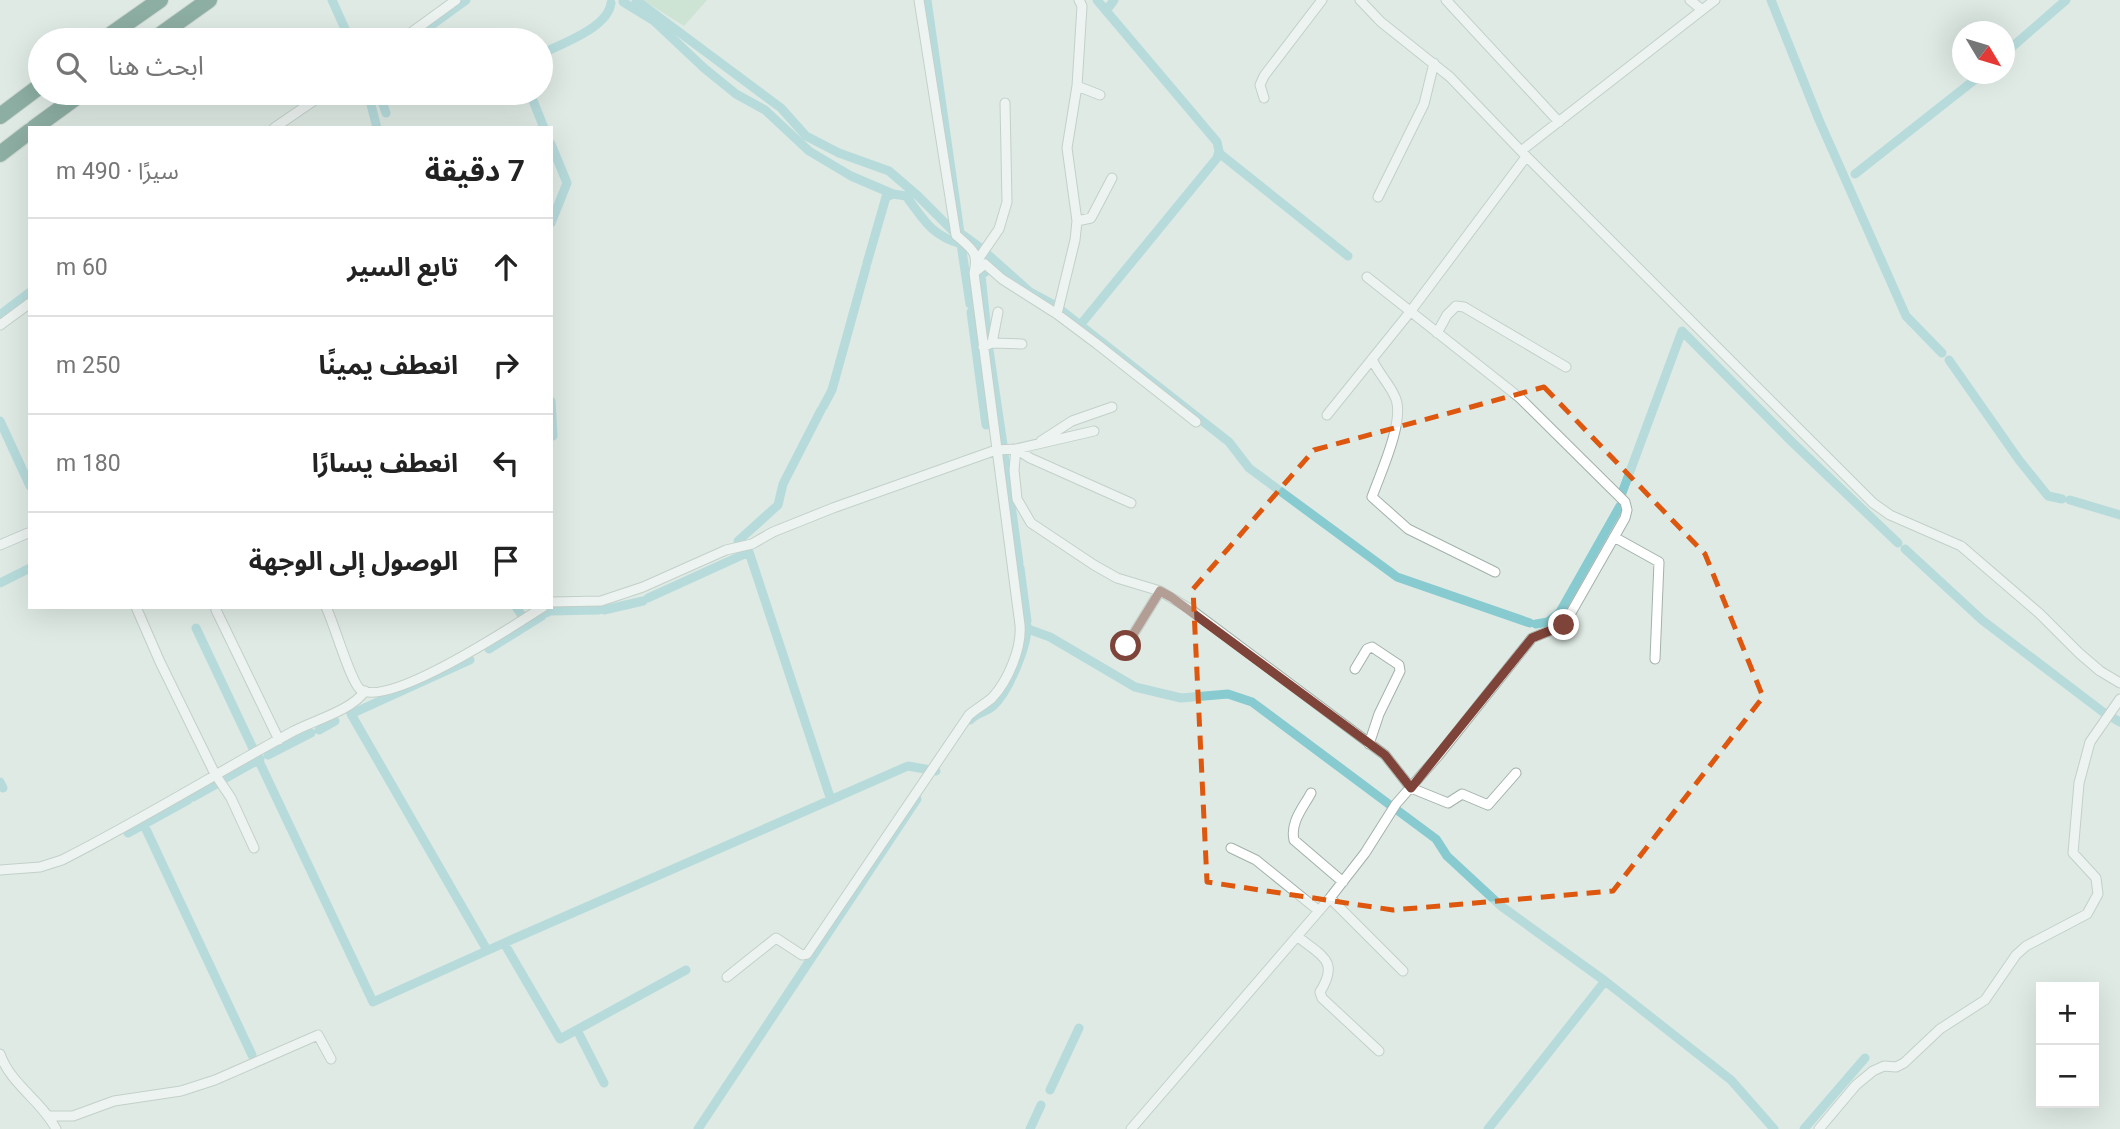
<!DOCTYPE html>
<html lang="ar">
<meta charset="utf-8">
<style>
body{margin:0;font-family:Roboto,"Noto Sans Arabic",sans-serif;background:#f6f6f6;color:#222;direction:rtl}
.controls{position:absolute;right:21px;bottom:21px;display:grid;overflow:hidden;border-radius:0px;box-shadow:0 7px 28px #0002}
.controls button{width:63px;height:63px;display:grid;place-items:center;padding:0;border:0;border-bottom:2px solid #e0e0e0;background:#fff;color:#222;font:35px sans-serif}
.compass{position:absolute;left:1952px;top:21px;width:63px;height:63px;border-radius:50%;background:#fff;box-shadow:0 7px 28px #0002;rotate:128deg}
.stop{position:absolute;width:21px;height:21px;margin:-16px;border:5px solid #7f4439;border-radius:50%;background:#fff}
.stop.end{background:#7f4439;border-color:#fff;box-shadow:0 2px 7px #0008}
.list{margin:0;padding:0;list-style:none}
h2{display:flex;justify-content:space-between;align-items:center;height:91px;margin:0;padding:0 28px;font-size:30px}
h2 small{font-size:23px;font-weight:400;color:#767676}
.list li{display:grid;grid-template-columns:46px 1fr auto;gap:21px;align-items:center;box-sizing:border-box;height:98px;padding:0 28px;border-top:2px solid #e0e0e0}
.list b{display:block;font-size:26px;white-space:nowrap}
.list em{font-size:23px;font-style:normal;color:#767676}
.icon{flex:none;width:38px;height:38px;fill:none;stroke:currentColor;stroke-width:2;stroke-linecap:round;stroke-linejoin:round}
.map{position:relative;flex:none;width:2120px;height:1129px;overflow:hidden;direction:ltr}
.search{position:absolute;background:#fff;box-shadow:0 7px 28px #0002;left:28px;top:28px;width:525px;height:77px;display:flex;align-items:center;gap:18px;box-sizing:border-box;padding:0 24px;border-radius:38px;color:#767676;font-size:26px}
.panel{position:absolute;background:#fff;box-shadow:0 7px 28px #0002;left:28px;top:126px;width:525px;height:483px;border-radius:0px;direction:rtl}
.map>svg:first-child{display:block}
.green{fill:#b8dcbe}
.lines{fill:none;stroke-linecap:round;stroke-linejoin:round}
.canal{stroke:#87cbd0;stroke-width:9}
.street-casing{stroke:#a2b2ab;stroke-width:11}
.highway-casing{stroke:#bcc4c1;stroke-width:18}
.street{stroke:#fff;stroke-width:9}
.highway{stroke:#2c6655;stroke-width:16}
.route{stroke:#7f4439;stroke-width:9}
.marked{fill:none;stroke:#de570e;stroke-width:5;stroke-dasharray:14 9;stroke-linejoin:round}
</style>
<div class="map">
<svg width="2120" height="1129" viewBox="0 0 2120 1129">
<rect width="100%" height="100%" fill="#dfeae4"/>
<path class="green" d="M643,0H707L684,26Z"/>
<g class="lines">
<path class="canal" d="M332,0L350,40
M636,0L781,108L806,136L839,153L889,171L918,196L952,230
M927,0L960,233L982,249
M1771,0L1819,120L1906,316L1942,353
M623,2L654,21L704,68L736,94L765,110L809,151L851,176L893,194L906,196C924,220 931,235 961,244L970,304
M1106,11L1114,0
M411,40L466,0
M541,54C561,44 608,28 611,3
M2004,54L2066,0
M368,93L377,128
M379,93L386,113
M530,93L544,128
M551,144L567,183L551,223
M1219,153L1348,256
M1855,174L1982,74
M985,252L1030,292L1056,306
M867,263L886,197L893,194
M1061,310L1229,442L1249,468L1397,577L1530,623
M971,312L986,425
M0,315L30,292
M1081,324L1217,158L1219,151L1217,142L1097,0
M988,342L981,275L988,270
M989,350L1003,445
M1949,360L2019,460L2048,496L2062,499
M551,401L553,436
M823,407L832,390L866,267
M0,421L30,486
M1004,454L1019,563
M1622,493L1682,331L1792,442L1898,543
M2070,500L2120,515
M738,541L778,505L783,484L821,410
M1905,549L1982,620L2103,712L2120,722
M1020,568L1027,621
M0,583L30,568
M648,598L749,552L831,800
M516,607L527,623
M604,610L643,601
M546,613L550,611L599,610
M1536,624L1548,622L1560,612L1620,506
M196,628L373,1002L504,943
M1028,629L1050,637L1135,687L1181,698L1228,694L1252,702L1390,805
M489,649L542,616
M470,660L351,714L487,950
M970,720C976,713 986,712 993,706C1008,693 1028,645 1027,626
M319,730L335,721
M268,755L311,733
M224,779L260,759
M0,782L3,788
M193,797L220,782
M1397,810L1436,839L1447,856L1501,906L1605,981L1731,1080L1774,1129
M144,825L252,1055
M128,833L188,800
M686,970L560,1039L504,943L908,766L936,771
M577,1030L604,1083
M1050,1090L1079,1028
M698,1129L917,799
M1030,1129L1041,1105
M1488,1129L1605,981
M1804,1129L1865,1058"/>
<g class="street-casing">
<path id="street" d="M1360,0L1381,22L1450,77L1521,151L1873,503L1890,515L1961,546L2040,614L2079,653L2100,671L2120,683
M1446,0L1559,122
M1690,0L1701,9
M401,40L456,0
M1077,86L1100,95
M1264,98L1260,85L1264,76L1322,0
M274,128L325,93
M1521,151L1715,0
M1378,197L1424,104L1434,63
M1077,221L1091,218L1112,178
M977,261L999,229L1007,202L1005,103
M975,272L985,264L1002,279L1057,314L1097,344L1196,422
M1057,314L1075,240L1077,221L1067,148L1077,86L1082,6L1079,0
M0,325L30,303
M1437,333L1447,315L1456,306L1464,307L1566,367
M992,343L998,312
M983,347L992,343L1022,344
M1372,359C1378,373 1389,383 1395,397C1406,419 1380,474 1372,497L1408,529L1495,572
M1327,415L1410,312L1526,157
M1094,431L1016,449L1030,458L1131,503
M1041,441L1072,421L1112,407
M1614,537L1659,562L1655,659
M0,545L28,533
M551,602L601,601L643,587L726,550L752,544L773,532L833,508L996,450L1016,449L1014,470L1017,499L1031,523L1094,565L1117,578L1160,591L1190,609L1385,755L1411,788L1448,803L1462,794L1488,805L1516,773
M136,607L160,662L215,774L231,798L254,848
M326,607C334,623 351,684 361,690C391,707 515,625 543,607
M216,610L279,740
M1126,646L1160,591
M1355,669L1367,649L1372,647L1399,665L1400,671L1379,714L1369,744
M1311,793C1303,808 1290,822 1294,840L1343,882
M1231,848L1256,860L1319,911
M0,870L40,867L62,860C141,820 215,774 292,732C314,720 351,711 365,691
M1330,898L1403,971
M1297,936C1321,956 1340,960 1320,992L1322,998L1379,1051
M727,977L776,938L802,955L807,954L969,715C976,709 985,704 992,698C1008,681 1022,648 1020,625L974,273C979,252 972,249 956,235L919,0
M0,1054C11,1085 42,1101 56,1129
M50,1116H73L114,1101L181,1091L215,1080L318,1035L331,1059
M1131,1129L1330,898L1365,853L1396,804L1438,756L1532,638L1564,625L1625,518L1627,510L1625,502L1520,398L1367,277
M1819,1129L1856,1085L1873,1071L1884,1066L1896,1067L1904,1063L1940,1029L1985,1000L2016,955L2026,946L2087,914L2098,894L2096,878L2073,853L2079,783L2090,742L2120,699"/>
</g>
<g class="highway-casing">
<path id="highway" d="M103,40L160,0
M153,40L209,0
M0,116L40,86
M34,128L82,93
M0,154L30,131"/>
</g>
<use href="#street" class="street"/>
<use href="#highway" class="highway"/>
</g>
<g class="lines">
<path class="route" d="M1126,646L1160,591L1171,597L1385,755L1411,788L1532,638L1564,625"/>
</g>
<path d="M0 0H2120V1129H0ZM1544,387L1705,554L1763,697L1613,891L1393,910L1207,882L1193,589L1314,450Z" fill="#dfeae4" fill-opacity=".55" fill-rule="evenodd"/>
<path class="marked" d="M1544,387L1705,554L1763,697L1613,891L1393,910L1207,882L1193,589L1314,450Z"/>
</svg>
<div class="controls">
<button>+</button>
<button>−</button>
</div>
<svg class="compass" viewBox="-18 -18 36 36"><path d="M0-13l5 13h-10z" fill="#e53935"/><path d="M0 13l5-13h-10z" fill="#767676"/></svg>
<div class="stop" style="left:1126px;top:646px"></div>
<div class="stop end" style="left:1564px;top:625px"></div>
<div class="search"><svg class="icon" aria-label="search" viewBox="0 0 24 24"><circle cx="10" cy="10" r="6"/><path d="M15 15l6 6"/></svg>ابحث هنا</div>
<section class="panel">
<h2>7 دقيقة<small>سيرًا · 490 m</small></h2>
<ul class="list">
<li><svg class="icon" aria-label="ahead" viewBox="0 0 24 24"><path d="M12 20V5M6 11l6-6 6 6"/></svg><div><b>تابع السير</b></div><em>60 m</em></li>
<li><svg class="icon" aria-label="right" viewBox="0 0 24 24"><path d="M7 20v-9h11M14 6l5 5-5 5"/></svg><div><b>انعطف يمينًا</b></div><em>250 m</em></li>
<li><svg class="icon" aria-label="left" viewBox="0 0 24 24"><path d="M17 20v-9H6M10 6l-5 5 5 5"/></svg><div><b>انعطف يسارًا</b></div><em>180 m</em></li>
<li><svg class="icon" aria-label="arrive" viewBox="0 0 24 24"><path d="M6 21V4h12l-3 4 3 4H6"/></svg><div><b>الوصول إلى الوجهة</b></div></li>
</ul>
</section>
</div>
